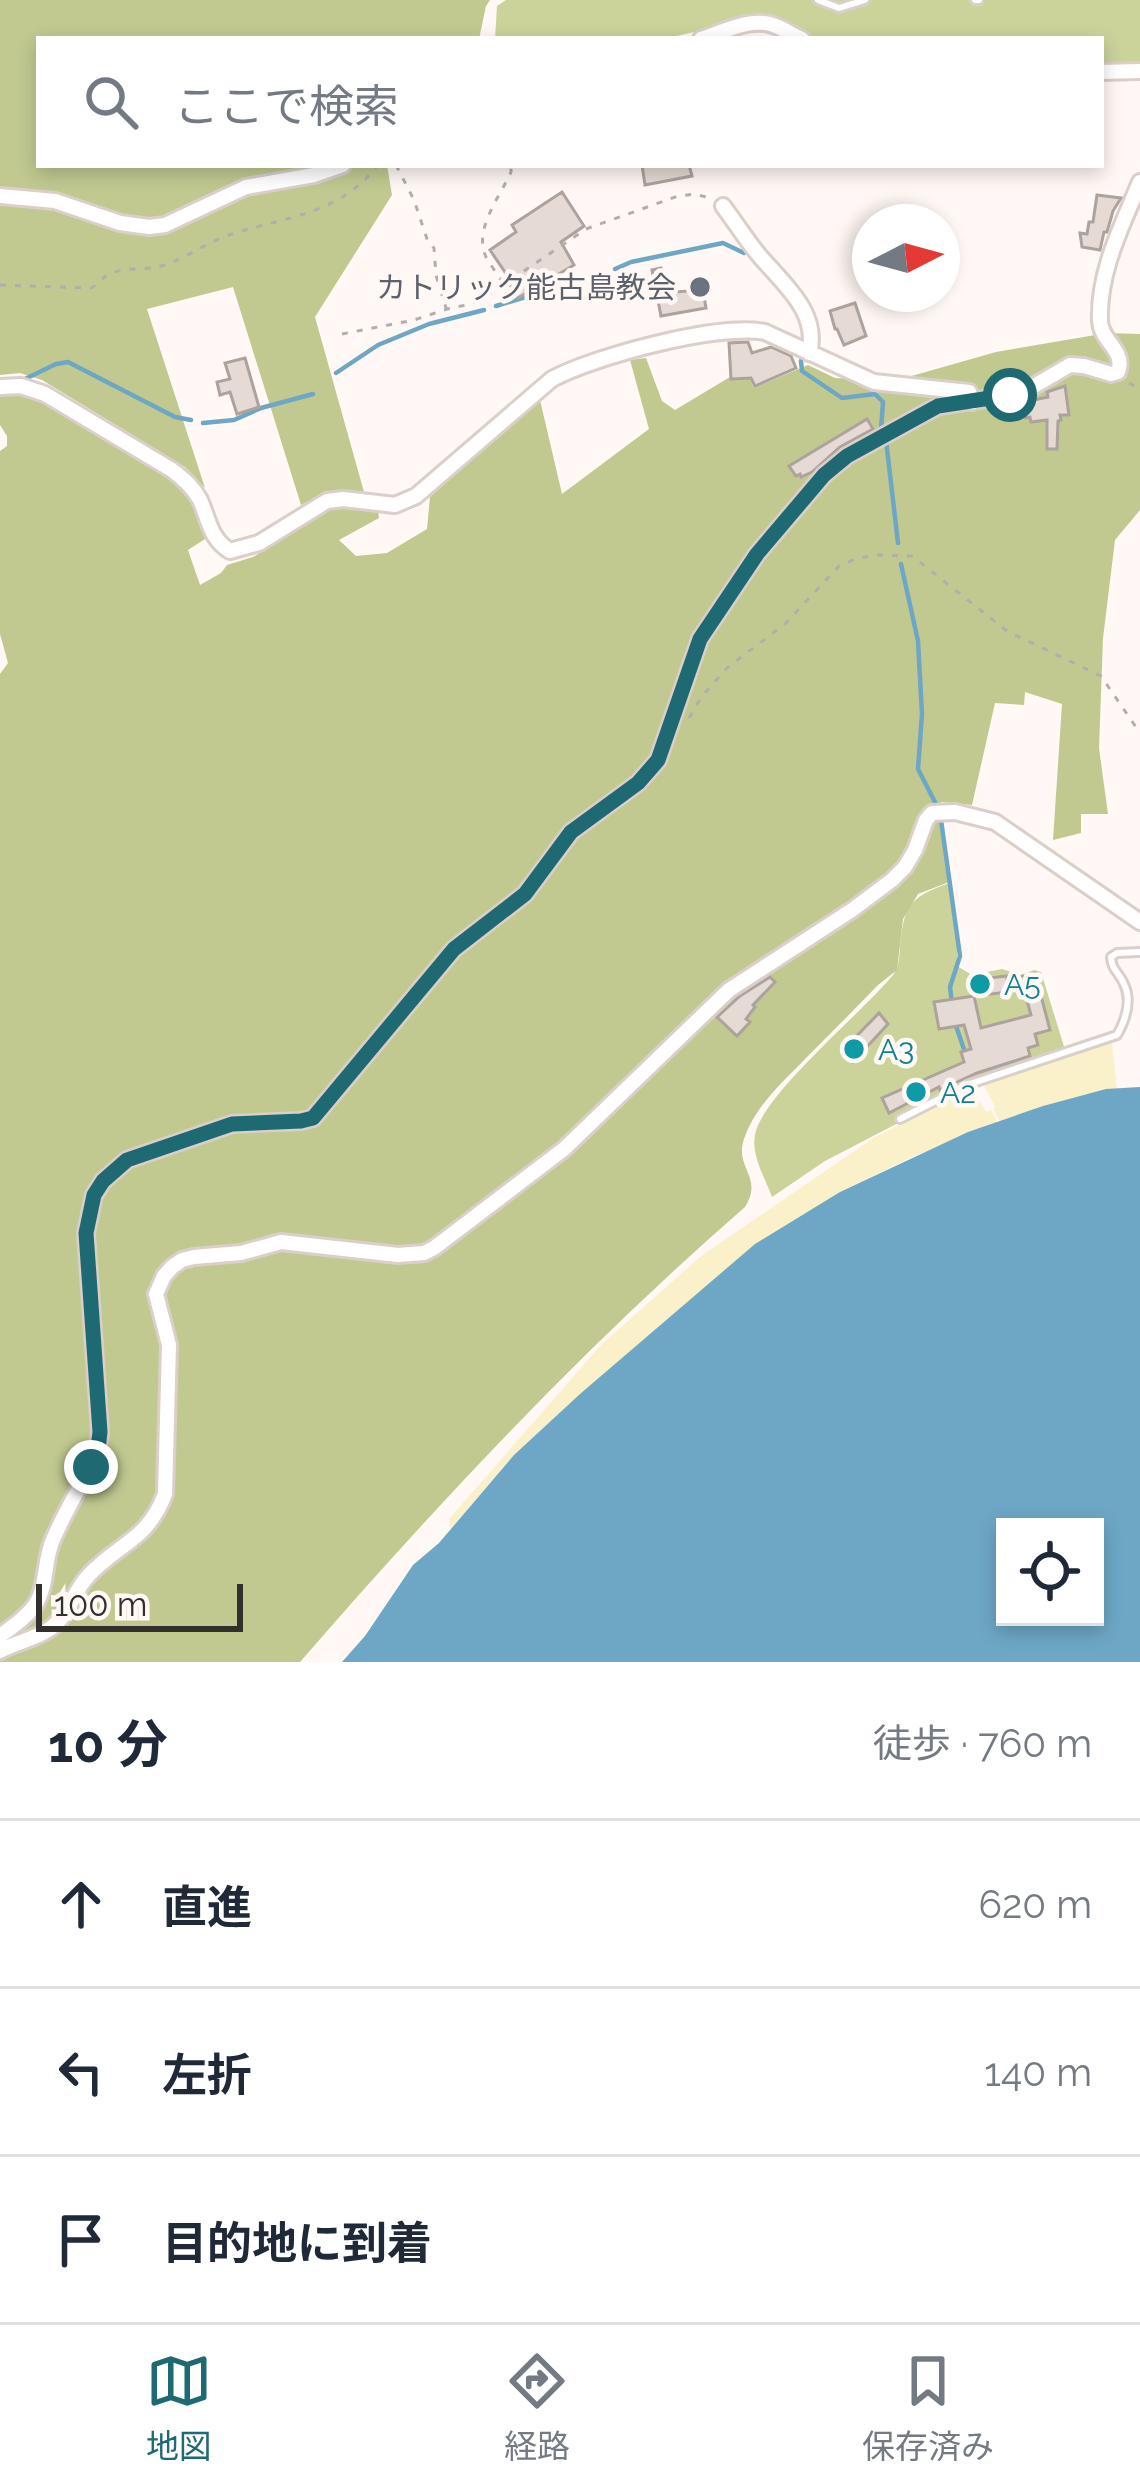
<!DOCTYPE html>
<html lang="ja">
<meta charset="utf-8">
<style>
body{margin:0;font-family:Raleway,"Noto Sans JP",sans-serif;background:#f2f2f3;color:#1f2937}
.controls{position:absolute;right:36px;bottom:36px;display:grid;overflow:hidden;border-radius:0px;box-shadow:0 6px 18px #0003}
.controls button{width:108px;height:108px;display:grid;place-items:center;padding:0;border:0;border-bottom:3px solid #e0e1e3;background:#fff;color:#1f2937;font:60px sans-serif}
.compass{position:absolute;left:852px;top:204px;width:108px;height:108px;border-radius:50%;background:#fff;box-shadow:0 6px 18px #0003;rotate:84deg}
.scale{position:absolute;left:36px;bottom:30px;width:207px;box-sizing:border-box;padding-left:12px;border:6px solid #332f2d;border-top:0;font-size:33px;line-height:42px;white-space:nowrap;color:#332f2d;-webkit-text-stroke:9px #fff8f4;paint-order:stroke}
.stop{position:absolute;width:36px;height:36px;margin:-27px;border:9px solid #1f6973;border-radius:50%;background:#fff}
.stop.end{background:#1f6973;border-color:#fff;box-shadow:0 3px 12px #0008}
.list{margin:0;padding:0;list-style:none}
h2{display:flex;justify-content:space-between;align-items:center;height:156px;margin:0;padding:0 48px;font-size:51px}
h2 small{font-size:39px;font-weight:400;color:#747a83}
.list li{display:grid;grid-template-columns:78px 1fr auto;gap:36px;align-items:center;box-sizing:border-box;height:168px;padding:0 48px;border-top:3px solid #e0e1e3}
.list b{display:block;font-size:45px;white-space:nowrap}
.list em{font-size:39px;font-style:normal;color:#747a83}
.icon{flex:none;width:66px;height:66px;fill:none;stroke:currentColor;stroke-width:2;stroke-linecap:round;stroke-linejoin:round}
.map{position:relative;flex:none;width:1140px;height:1662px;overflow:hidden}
.search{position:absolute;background:#fff;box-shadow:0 6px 18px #0003;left:36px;right:36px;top:36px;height:132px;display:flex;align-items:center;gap:30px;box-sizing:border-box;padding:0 42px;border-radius:0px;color:#747a83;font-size:45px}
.sheet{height:660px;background:#fff}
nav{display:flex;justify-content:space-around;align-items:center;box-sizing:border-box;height:168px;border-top:3px solid #e0e1e3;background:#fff;font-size:33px;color:#747a83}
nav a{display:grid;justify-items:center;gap:6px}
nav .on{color:#1f6973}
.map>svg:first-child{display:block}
.green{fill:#cbd39b}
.forest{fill:#c1c991}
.sand{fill:#faf0ca}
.water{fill:#6da7c5;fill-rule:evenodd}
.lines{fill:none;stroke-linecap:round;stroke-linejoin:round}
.stream{stroke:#6da7c5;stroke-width:4.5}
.building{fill:#e5dad4;stroke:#ada29d;stroke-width:3;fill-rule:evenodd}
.service-casing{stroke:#dacfc9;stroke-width:12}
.minor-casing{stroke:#dacfc9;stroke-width:20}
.path{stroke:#b4aeab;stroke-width:3;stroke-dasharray:6 9;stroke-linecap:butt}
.service{stroke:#fff;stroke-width:6}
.minor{stroke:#fff;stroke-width:14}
.route{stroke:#1f6973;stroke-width:15}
.worship-dot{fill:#6b7280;stroke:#fff8f4;stroke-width:4.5}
.culture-dot{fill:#0f9aa8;stroke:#fff8f4;stroke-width:4.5}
.labels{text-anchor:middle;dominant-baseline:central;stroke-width:9;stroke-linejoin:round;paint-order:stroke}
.worship-label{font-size:30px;fill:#5b616d;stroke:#fff8f4;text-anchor:end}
.culture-label{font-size:30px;fill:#0d838f;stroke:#fff8f4;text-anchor:start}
</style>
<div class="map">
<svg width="1140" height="1662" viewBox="0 0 1140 1662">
<rect width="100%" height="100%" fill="#fff8f4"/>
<path class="green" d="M506,0H1140V63H1101V39H810L776,23L748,20L663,39H495L497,6Z
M949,883L957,943V966L972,975L1002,969L1021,975L1034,970L1041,972L1066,1053L956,1093L825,1161L772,1197C765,1178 751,1155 755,1135C761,1096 864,1011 893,975C899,967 899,959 900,949C904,906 908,898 949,883Z"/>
<path class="forest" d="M0,0H490L486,6L479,39H39V165H387L392,195L315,317L364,492C339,490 322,493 301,505L233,287L147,309L205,488L185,467L42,380L20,373L0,375Z
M1107,333L1140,334V510L1115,540L1103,638L1099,748L1108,814H1081V833L1053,840L1062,704L1025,692L1024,705L995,703L972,805L941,802L949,882L918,894L903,919L897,970L878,985C854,1010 830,1034 806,1058C782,1083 756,1105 744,1139C734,1168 764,1177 745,1207C584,1347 439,1502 300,1662H0V674L8,663L0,634V451L7,446V436L0,425V392L6,390L32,396L77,417L186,485L211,535L188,550L200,585L221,573L227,565L253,557L330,509L345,506L378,509L379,518L339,540L356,556L387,553L427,529L430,497L540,400L562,494L649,429L630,360L646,358L662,401L675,410L745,368L754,388L808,365L835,378L894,381L996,352Z"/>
<path class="sand" d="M1109,1043L1112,1044L1117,1089L1043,1106L1000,1122L993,1109L995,1106L983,1084Z
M967,1090H973L986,1112L991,1110L998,1123L914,1156L840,1192L580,1394L514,1455L450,1529L449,1519L601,1345L701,1256L875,1137Z"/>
<path class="water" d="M1140,1087V1662H342L365,1636L413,1565L439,1543L514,1455L580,1394L755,1244L840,1192L968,1132L1043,1106L1106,1089ZM1005,1527H1095V1617H1005Z"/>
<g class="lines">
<path class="stream" d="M615,269L631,262L723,243L744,253
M496,306L602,274
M801,361L802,371L842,398L875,394L883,402L881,430
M336,373L378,345L429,324L484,310
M25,379L56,364L68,362L175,417L191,420
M203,423L234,420L261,408L313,394
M886,440L898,543
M901,564L918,641L922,714L918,769L937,806
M941,820L960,956L950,987L952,1003
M956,1026L966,1055"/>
</g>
<path class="building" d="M642,165H689L692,176L645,185Z
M562,192L584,226L561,242L574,265L518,298L510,285L513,284L490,250L516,232L512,225Z
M1097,195L1121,198L1113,211L1107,232H1104L1100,250L1082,247L1080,233L1087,234L1089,222H1093Z
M661,268L664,281L672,280L674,292L703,290L706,308L661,316L652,270Z
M855,303L866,336L844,345L837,329H835L830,311Z
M748,342L752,353L771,347L791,356L796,368L755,386L751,378L731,379L729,343Z
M245,358L259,407L237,414L230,392L220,395L217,382L230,379L225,363Z
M1065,386L1069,415H1060L1061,420L1058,421L1057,449H1047V420L1031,422L1030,417L1026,418L1024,402L1048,397L1047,392Z
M867,419L873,429L840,447L812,472L801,477L800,474L796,476L789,466Z
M1035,973L1050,1030L1035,1034L1038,1045L1028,1048L1030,1056L977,1073L940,1090L939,1087L889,1113L882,1098L964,1062L961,1052L971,1049L964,1025L939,1029L934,1002L974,996L971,980L1007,976V980ZM1024,990L1031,1015L981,1028L974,996Z
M770,977L775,982L753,1005L755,1007L746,1019L750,1022L737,1036L717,1017L740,996Z
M879,1013L888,1024L853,1062L842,1051Z"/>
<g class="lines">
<g class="service-casing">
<path id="service" d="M818,0L839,8L865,0
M975,0H979
M900,1119L967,1085L1117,1035C1125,1021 1132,1001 1124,984C1119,972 1112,971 1111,957L1117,953L1140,952"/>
</g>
<g class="minor-casing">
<path id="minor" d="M701,39C723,32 750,17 773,25C783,28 792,35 802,39
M1101,72L1140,71
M0,196L55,201L120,223L149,227L165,225L246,187L314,175L343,165
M723,206C735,222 746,239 758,254C782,283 820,312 809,353
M0,387L21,386L45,394L172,470C184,479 193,487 200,500C209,520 210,539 230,551L259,543L327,501L343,499L395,505L416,496L552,379C595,356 719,323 765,332L874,382L969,392L973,402
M0,1636C12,1627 26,1618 35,1605C47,1587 44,1562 52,1542C65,1510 85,1481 98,1449L100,1432L86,1233L94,1195L103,1181L127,1160L232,1124L301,1121L313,1118L454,949L525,894L571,832L638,783L658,760L700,639L757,554L824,475L847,456L938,406L1010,395L1034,386L1070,365L1084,366L1111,374L1118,372C1126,350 1101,342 1100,321C1098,272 1122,226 1140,182
M0,1651C16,1642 36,1639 51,1628C70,1614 73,1591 89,1575C120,1542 147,1541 165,1494L169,1345L156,1294L164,1276L172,1267L182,1260L194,1257L241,1253L281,1242L398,1255L424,1253L434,1248L564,1149L729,990L852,910L892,880L905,867L915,850L926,820L932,813L955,812L995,822L1140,922"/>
</g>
<path class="path" d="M396,165L414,200L428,242L434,248L436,275L446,308
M503,283C498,275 491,266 486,257C473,229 500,197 511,172V165
M0,285L91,288C97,285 101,280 106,276C120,266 144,271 161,266C186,259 205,243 229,235C286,216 338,216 378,165
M342,334L414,320L447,309L471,304L493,292L586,229L678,196L695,194L709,198
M1129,383L1140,389
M689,718L702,696L727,668L786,623L839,566L855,559L874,555L912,556L1007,631L1101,676L1140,733"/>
<use href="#service" class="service"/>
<use href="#minor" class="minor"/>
</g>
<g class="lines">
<path class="route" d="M91,1467L98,1449L100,1432L86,1233L94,1195L103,1181L127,1160L232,1124L301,1121L313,1118L454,949L525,894L571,832L638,783L658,760L700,639L757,554L824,475L847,456L938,406L1010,395"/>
</g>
<circle class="worship-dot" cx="700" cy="287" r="12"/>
<g class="culture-dot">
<circle cx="980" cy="984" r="12"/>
<circle cx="854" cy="1049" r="12"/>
<circle cx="916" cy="1092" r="12"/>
</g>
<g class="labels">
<g class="worship-label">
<text x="676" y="287">カトリック能古島教会</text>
</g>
<g class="culture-label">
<text x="1004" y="984">A5</text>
<text x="878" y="1049">A3</text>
<text x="940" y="1092">A2</text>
</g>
</g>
</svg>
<div class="controls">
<button><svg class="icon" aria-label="locate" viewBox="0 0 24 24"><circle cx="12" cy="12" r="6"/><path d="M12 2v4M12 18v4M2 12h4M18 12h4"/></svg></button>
</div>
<svg class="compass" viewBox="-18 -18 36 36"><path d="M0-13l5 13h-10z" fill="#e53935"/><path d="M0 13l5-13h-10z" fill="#747a83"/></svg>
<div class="scale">100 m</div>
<div class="stop" style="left:1010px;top:395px"></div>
<div class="stop end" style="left:91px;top:1467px"></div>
<div class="search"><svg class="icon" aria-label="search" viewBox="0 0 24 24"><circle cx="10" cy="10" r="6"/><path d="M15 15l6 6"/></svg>ここで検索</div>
</div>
<section class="sheet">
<h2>10 分<small>徒歩 · 760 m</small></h2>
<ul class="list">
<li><svg class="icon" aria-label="ahead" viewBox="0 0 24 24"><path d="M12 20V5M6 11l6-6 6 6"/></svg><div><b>直進</b></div><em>620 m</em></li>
<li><svg class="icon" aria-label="left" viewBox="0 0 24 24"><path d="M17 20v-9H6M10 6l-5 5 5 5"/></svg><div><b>左折</b></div><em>140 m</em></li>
<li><svg class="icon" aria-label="arrive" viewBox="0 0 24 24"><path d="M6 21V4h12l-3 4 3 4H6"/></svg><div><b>目的地に到着</b></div></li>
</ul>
</section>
<nav>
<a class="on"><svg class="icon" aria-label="map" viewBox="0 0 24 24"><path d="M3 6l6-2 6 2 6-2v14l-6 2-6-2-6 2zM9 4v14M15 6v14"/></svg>地図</a>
<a><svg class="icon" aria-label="directions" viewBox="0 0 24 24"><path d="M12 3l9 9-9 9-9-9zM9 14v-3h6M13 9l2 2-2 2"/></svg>経路</a>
<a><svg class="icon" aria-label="saved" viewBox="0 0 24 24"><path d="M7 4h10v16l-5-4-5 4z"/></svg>保存済み</a>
</nav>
